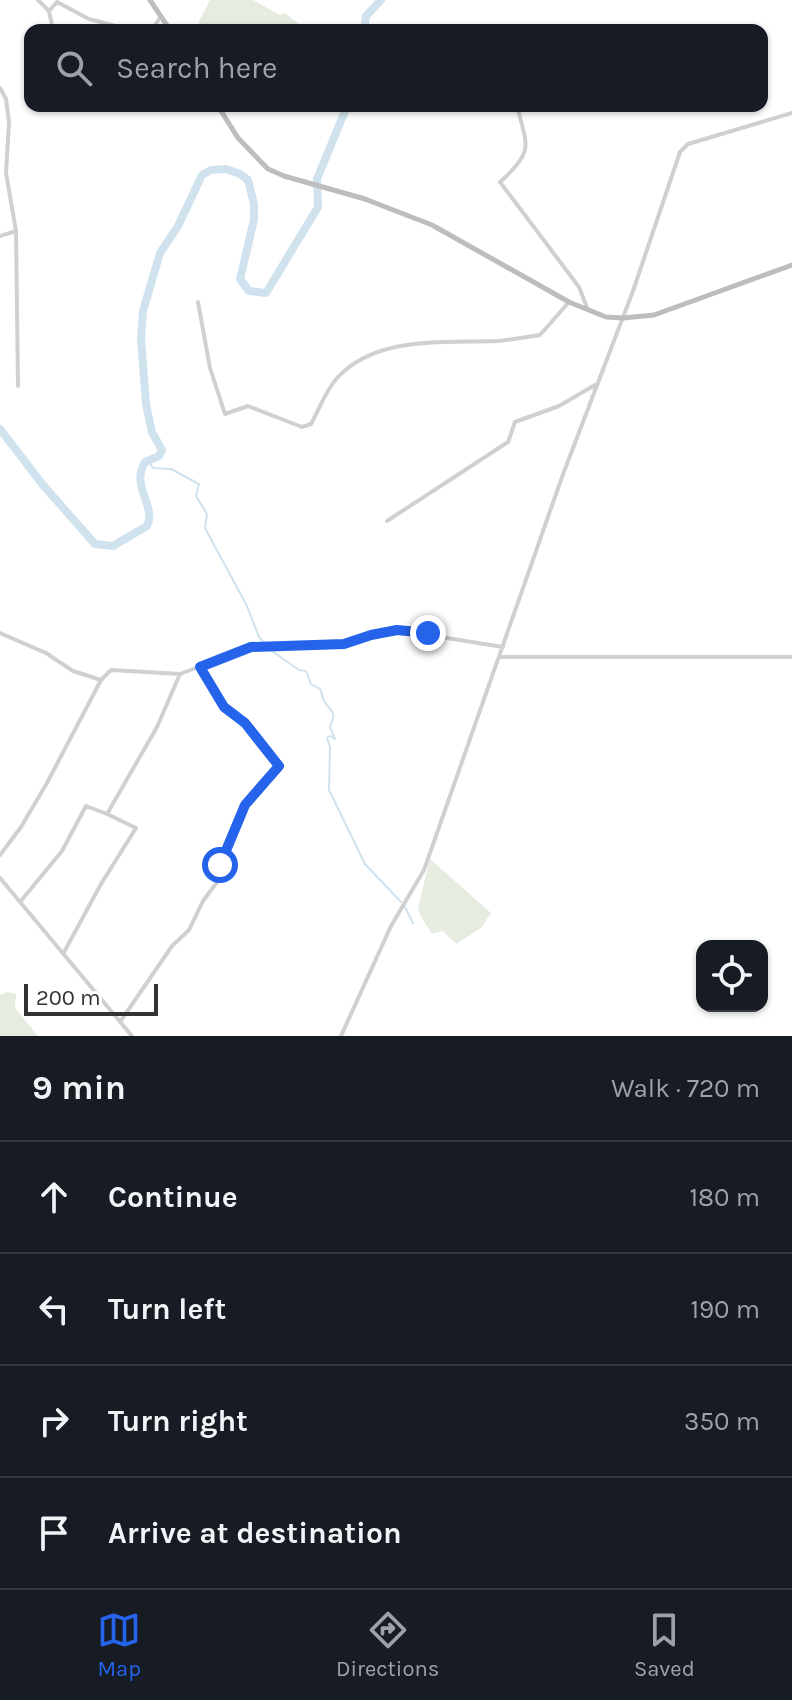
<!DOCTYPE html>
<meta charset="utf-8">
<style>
body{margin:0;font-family:Karla,sans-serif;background:#20242c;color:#f1f3f6}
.controls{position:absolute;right:24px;bottom:24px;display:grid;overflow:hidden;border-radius:16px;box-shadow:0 2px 6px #0004}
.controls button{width:72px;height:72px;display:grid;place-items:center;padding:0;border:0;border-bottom:2px solid #363941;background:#171b24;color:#f1f3f6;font:40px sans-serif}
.scale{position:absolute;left:24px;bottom:20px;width:134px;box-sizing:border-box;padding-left:8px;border:4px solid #333;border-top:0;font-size:22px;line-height:28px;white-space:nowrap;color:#333;-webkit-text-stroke:6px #fff;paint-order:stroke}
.stop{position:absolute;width:24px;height:24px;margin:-18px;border:6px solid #2563eb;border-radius:50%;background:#fff}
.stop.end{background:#2563eb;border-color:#fff;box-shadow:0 2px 8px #0008}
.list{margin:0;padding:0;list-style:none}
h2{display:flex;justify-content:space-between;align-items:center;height:104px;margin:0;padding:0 32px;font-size:34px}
h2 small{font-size:26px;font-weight:400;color:#9ea1a6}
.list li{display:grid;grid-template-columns:52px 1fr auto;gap:24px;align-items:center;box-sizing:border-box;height:112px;padding:0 32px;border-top:2px solid #363941}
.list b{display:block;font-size:30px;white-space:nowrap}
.list em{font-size:26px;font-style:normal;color:#9ea1a6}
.icon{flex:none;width:44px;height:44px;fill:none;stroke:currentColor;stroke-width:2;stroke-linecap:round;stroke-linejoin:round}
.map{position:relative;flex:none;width:792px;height:1036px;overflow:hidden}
.search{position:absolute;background:#171b24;box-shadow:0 2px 6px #0004;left:24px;right:24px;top:24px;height:88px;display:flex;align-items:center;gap:20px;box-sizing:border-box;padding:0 28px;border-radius:16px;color:#9ea1a6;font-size:30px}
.sheet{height:552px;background:#171b24}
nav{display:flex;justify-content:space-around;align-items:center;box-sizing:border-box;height:112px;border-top:2px solid #363941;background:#171b24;font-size:22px;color:#9ea1a6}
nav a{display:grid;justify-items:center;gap:4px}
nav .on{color:#2563eb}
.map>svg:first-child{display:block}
.green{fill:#e6ecdf}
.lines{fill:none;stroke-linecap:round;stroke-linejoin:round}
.stream{stroke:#cfe2ee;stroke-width:2}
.river{stroke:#cfe2ee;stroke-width:8}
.street{stroke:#d0d0d0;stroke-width:4}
.secondary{stroke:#bdbdbd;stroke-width:5}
.route{stroke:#2563eb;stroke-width:10}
</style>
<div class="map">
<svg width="792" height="1036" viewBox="0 0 792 1036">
<rect width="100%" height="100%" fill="#fff"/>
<path class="green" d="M210,0H253L280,15L285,13L306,30H218L198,23Z
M430,859L491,913L481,928L456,944L443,931L432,934L421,917L418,908Z
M7,992L16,994L15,1008L38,1036H0V995Z"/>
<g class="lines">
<path class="stream" d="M148,460L153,468L171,469L199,484L196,496L207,514L205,528L247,606L259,637L269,649L299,670L306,671L311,684L320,689C322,693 322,697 324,701C332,714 337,709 330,727L335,739L330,736L327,738L330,747L329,790L365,864L401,902
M405,907L413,923"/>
<path class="river" d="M364,30L366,16L381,0
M0,429L43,485L95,544L113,546L147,526C157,505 130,487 145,462L159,456L162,450L152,432L146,404L141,339L143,311L160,253L178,226L202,175L211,170L226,169L240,174L248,180L254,204V220L240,279L249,291L266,293L318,207L317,179L347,106"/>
<path class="street" d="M38,0L49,11L53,30
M49,11L57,2L89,19L131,30
M152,30L161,16
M0,88L6,99L9,122L6,173L16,231L18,386
M517,106C527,146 535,151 500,182L579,287L588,310
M0,236L16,231
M198,302L210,368L225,414L248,406L302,427L311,424C320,408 325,391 338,377C378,335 445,343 497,341C511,340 525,337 540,335L569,302
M387,521L508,442L515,422L559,406L595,385
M0,633L46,653L73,671L101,680
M499,657H792
M0,855L21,827L47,783L101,680L111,670L180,674L251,647L344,644L371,635L397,630L503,647
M0,878L132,1036
M20,902L62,851L86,806L107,814
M63,954L101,884L136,828L107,814L157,727L180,674
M120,1022L172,946L189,930L203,901L223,874C218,861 239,814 248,802C256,789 269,780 279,768L254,734L224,707L200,667
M341,1036L391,926L424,870L562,477L633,291L680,152L688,144L792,113"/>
<path class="secondary" d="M150,0L170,30
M218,106L238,138L268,169L284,176L365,199L432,225L569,302L606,317L623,318L654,315L792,265"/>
</g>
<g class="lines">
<path class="route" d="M220,865L245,805L279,766L245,723L224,707L200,667L251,647L344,644L371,635L397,630L428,633"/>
</g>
</svg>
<div class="controls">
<button><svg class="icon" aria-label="locate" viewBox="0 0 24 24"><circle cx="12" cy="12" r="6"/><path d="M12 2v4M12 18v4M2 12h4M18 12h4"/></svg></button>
</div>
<div class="scale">200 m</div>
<div class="stop" style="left:220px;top:865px"></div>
<div class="stop end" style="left:428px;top:633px"></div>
<div class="search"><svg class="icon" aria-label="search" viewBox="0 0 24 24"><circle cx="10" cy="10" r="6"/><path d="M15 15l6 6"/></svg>Search here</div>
</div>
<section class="sheet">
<h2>9 min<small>Walk · 720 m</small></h2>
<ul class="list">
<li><svg class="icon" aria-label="ahead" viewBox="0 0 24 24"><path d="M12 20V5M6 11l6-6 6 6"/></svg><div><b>Continue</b></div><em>180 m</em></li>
<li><svg class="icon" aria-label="left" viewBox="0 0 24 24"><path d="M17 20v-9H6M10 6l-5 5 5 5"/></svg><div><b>Turn left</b></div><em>190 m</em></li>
<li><svg class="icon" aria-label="right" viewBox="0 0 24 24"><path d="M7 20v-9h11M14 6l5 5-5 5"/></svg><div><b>Turn right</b></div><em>350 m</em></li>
<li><svg class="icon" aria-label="arrive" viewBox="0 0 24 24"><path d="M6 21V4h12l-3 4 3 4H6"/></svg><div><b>Arrive at destination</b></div></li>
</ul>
</section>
<nav>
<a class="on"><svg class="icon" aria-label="map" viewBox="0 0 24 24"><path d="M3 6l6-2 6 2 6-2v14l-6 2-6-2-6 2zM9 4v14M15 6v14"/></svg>Map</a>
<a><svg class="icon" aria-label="directions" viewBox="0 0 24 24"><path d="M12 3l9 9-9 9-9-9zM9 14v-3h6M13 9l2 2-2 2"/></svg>Directions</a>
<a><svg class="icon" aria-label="saved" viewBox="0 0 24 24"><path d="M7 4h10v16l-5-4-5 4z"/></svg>Saved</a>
</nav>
